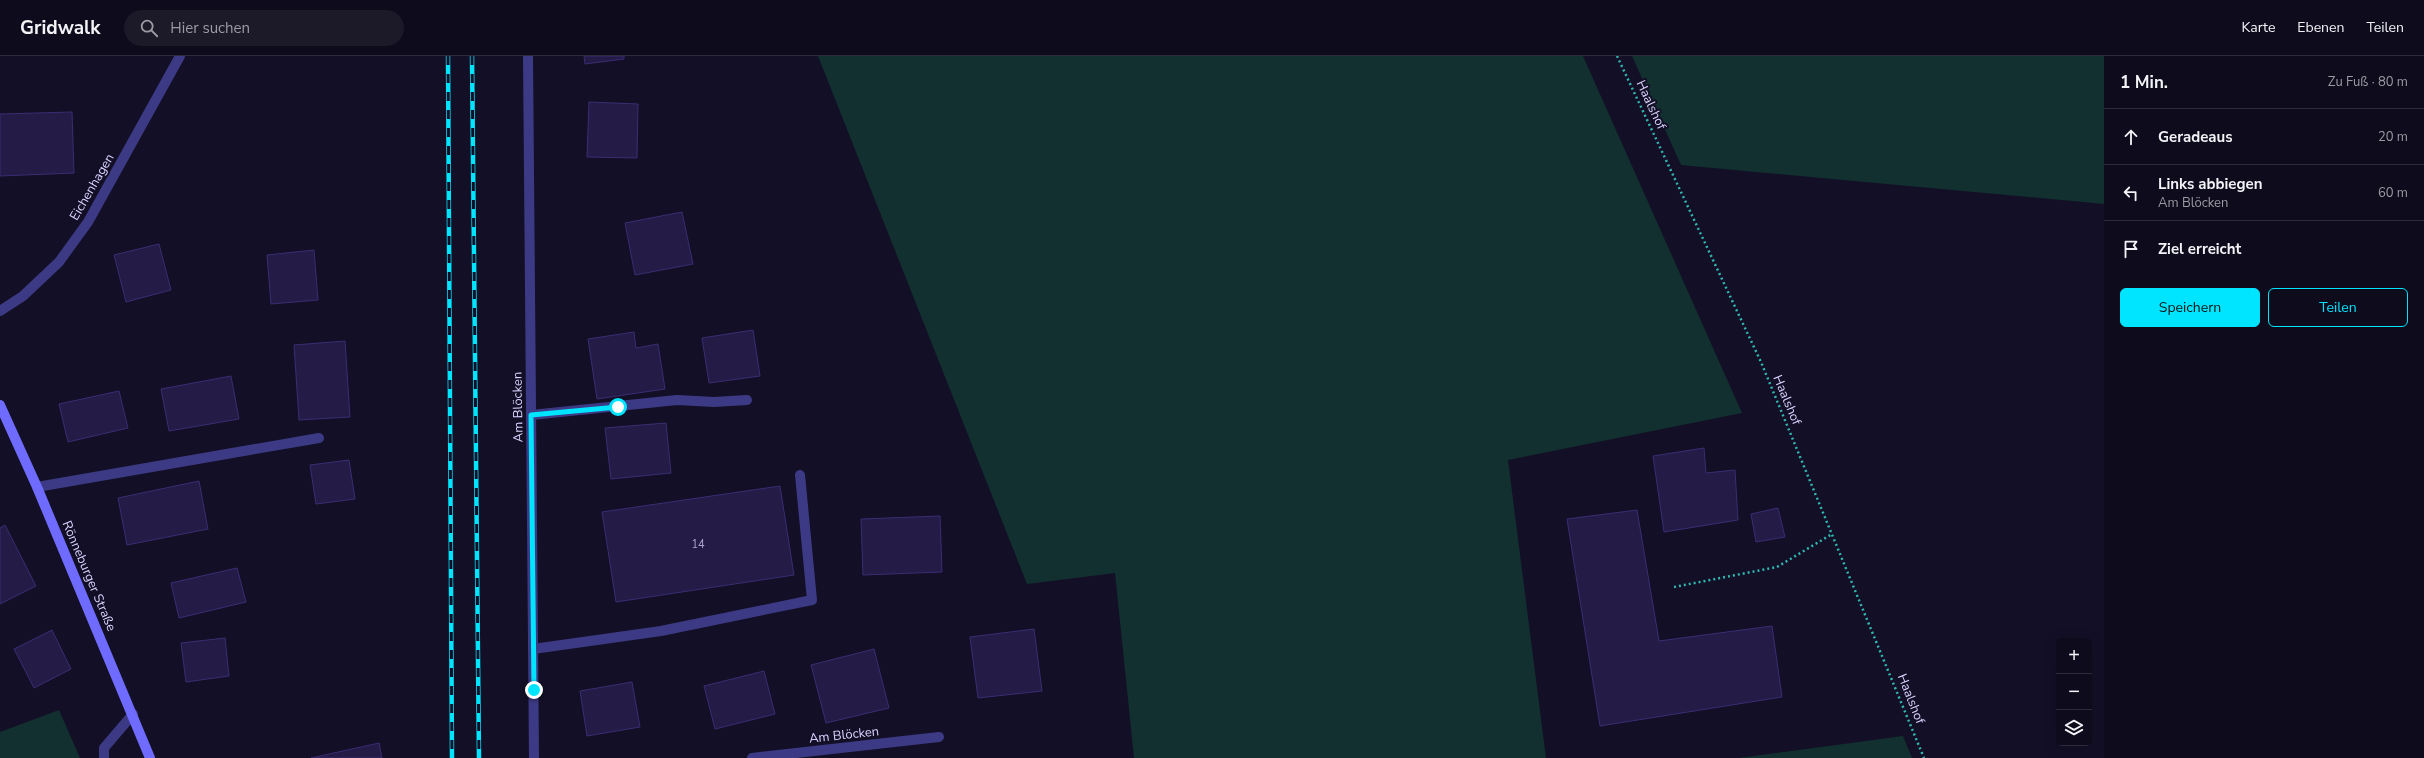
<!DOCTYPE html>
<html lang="de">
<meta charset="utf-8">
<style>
body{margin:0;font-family:"Nunito Sans",sans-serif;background:#1c1929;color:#f1f3f6}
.controls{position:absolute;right:12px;bottom:12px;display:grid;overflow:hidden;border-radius:6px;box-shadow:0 4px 16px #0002}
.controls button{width:36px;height:36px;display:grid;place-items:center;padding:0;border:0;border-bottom:1px solid #2e2b3b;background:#0e0b1c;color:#f1f3f6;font:20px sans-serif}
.stop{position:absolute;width:12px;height:12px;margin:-9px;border:3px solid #00e5ff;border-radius:50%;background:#fff}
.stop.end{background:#00e5ff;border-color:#fff;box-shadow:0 1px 4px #0008}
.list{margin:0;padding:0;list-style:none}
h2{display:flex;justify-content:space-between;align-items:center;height:52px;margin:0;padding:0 16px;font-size:17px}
h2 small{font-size:13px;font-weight:400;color:#9b9ba3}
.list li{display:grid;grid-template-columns:26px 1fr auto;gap:12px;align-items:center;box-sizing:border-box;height:56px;padding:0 16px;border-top:1px solid #2e2b3b}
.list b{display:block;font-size:15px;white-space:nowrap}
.list p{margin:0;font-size:13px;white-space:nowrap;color:#9b9ba3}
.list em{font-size:13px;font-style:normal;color:#9b9ba3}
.actions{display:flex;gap:8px;padding:12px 16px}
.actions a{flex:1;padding:9px 0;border:1px solid #00e5ff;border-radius:6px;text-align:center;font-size:14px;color:#00e5ff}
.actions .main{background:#00e5ff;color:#111}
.icon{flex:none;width:22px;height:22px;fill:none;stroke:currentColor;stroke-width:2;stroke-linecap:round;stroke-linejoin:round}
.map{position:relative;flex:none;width:2104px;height:702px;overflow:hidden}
header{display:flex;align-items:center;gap:24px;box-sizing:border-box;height:56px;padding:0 20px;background:#0e0b1c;border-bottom:1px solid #2e2b3b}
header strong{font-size:19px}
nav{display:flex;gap:22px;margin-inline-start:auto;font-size:14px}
.search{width:280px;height:36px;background:#1c1929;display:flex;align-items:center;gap:10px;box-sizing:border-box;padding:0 14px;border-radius:22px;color:#9b9ba3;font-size:15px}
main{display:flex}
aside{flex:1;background:#0e0b1c}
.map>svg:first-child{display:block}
.green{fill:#12302f}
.building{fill:#241b47;stroke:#3b2d73}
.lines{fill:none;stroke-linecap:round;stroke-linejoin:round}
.path{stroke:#2fb8b0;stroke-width:2.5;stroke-dasharray:2 3;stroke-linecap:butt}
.lane{stroke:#3d3a85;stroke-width:10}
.street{stroke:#3d3a85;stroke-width:10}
.secondary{stroke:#6f6bff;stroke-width:10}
.rail-casing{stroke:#00e5ff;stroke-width:4.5}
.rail{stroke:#130f26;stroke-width:3;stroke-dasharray:9;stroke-linecap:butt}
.route{stroke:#00e5ff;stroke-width:5}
.labels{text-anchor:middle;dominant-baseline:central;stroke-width:4;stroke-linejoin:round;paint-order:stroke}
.number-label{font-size:11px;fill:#aca6d1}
.street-label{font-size:13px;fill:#d9d4ff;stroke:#130f26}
</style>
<header>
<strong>Gridwalk</strong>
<div class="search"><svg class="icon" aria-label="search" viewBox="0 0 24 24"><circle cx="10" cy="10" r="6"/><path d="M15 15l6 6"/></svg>Hier suchen</div>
<nav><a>Karte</a><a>Ebenen</a><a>Teilen</a></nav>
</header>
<main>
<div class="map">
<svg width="2104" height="702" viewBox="0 0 2104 702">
<rect width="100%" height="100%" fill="#130f26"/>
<path class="green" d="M818,0H1583L1742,357L1508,404L1546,702H1134L1115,517L1027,528Z
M1632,0H2104V148L1681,109Z
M59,654L80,702H0V676Z
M1903,680L1912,702H1738Z"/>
<path class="building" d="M584,0H624V3L585,8Z
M589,46L638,48L637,102L587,101Z
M72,56L74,117L0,120V58Z
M682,156L693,208L635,219L625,167Z
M159,188L171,234L126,246L114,199Z
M314,194L318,244L271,248L267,199Z
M753,274L760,320L709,327L702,282Z
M634,276L636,292L658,288L665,333L597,343L588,283Z
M345,285L350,361L299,364L294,289Z
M231,320L239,363L169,375L161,333Z
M119,335L128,372L68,386L59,348Z
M666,367L671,417L611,423L605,372Z
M1704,392L1706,417L1735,414L1738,464L1664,476L1653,400Z
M349,404L355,443L316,448L310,409Z
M199,425L208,473L127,489L118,442Z
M780,430L794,519L616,546L602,456Z
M1778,452L1785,481L1756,486L1751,458Z
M1637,454L1659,585L1772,570L1782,641L1600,670L1567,463Z
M940,460L942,516L863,519L861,463Z
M5,469L36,530L0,548V472Z
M237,512L246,546L179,562L171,527Z
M1034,573L1042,635L978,642L970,581Z
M52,574L71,613L34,632L14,593Z
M225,582L229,620L186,626L181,587Z
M874,593L889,652L826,667L811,609Z
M764,615L775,658L715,673L704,630Z
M632,626L640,671L587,680L580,635Z
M379,687L382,702H311Z"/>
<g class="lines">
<path class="path" d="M1617,0L1761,306L1924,702
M1674,531L1777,511L1832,478"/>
<path class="lane" d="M531,359L677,344L714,346L747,344
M37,431L319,382
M533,593L661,575L812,544L800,419
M104,702V692L133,658"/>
<path class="street" d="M528,0L534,702
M0,255L23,240L59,206L88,166L180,0
M752,702L939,681"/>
<path class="secondary" d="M0,349L37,431L150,702"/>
<g class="rail-casing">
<path id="rail" d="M448,0L452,702
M472,0L479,702"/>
</g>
<use href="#rail" class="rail"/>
</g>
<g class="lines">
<path class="route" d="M534,634L531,359L618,351"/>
</g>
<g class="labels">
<g class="number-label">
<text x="698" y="488">14</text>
</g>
<g class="street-label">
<text transform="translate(1651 49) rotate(65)">Haalshof</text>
<text transform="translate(92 131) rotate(-60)">Eichenhagen</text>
<text transform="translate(1787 344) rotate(67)">Haalshof</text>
<text transform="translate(518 351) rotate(-91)">Am Blöcken</text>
<text transform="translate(89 520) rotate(67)">Rönneburger Straße</text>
<text transform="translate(1911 643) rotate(68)">Haalshof</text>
<text transform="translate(844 679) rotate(-6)">Am Blöcken</text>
</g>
</g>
</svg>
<div class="controls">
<button>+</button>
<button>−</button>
<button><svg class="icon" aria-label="layers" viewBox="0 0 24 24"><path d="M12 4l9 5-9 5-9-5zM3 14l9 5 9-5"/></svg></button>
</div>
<div class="stop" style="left:618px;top:351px"></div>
<div class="stop end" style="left:534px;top:634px"></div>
</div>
<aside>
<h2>1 Min.<small>Zu Fuß · 80 m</small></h2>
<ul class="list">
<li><svg class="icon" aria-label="ahead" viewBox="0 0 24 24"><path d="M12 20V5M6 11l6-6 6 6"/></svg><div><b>Geradeaus</b></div><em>20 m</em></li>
<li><svg class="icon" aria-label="left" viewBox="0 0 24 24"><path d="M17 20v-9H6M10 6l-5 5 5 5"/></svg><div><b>Links abbiegen</b><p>Am Blöcken</p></div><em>60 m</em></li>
<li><svg class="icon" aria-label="arrive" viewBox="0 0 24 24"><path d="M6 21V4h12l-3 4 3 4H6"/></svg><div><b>Ziel erreicht</b></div></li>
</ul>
<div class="actions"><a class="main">Speichern</a><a>Teilen</a></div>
</aside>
</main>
